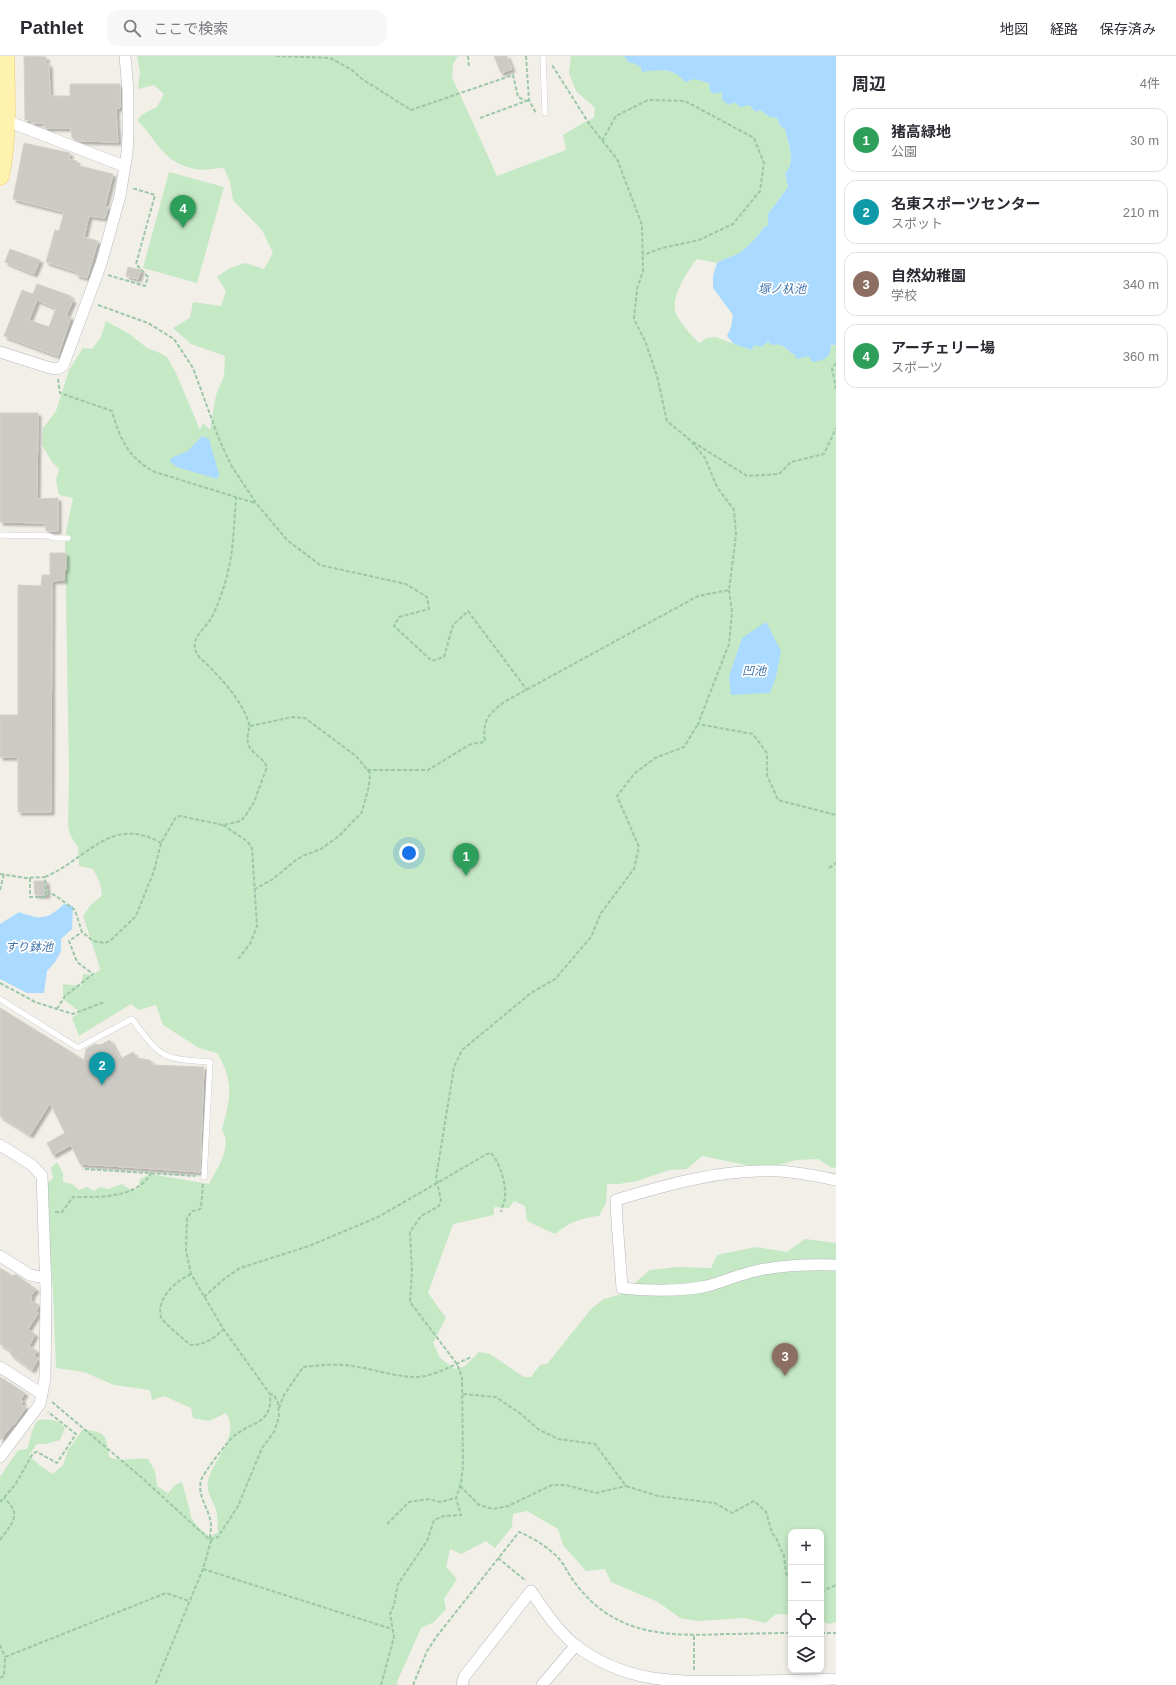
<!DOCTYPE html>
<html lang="ja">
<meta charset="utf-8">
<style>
body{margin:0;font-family:Helvetica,"Noto Sans JP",sans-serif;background:#f7f7f7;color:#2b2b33}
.controls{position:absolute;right:12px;bottom:12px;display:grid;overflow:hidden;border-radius:8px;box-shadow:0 2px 6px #0003}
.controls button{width:36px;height:36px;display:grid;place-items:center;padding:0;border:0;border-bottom:1px solid #e1e1e2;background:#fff;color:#2b2b33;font:20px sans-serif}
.you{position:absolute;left:409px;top:797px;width:14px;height:14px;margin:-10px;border:3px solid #fff;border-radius:50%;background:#1a73e8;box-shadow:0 0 0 6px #1a73e833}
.badge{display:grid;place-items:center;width:26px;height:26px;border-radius:50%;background:#d93025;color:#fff;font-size:13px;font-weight:700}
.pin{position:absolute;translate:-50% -33px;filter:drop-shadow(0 1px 2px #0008)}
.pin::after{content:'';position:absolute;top:21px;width:14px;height:12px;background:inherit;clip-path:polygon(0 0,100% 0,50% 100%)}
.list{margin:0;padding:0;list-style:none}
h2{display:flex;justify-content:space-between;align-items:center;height:52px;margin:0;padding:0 16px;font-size:17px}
h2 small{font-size:13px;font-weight:400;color:#7c7c81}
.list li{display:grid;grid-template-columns:26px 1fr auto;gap:12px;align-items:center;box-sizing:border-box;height:64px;margin:0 8px 8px;padding:0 8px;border:1px solid #e1e1e2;border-radius:12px}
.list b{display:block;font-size:15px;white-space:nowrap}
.list p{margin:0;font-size:13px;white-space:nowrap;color:#7c7c81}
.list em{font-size:13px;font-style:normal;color:#7c7c81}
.icon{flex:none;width:22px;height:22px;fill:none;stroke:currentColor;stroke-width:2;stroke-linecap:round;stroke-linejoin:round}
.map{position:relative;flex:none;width:836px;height:1629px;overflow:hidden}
header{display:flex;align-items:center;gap:24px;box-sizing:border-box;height:56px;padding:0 20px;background:#fff;border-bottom:1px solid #e1e1e2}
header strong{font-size:19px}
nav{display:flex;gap:22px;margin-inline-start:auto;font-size:14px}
.search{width:280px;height:36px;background:#f7f7f7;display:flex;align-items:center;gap:10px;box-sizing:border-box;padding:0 14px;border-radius:12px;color:#7c7c81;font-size:15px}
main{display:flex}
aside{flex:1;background:#fff}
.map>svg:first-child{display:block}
.green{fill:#c5e8c5}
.water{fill:#aadaff}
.building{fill:#cccac5;stroke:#d6d1c6;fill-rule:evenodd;filter:url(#shadow)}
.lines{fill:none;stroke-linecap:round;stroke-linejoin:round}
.service-casing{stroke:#b5b8bc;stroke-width:6}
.minor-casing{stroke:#b5b8bc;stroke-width:12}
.primary-casing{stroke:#f2c960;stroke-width:19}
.path{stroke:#9cc7a9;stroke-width:2;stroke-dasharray:4 2;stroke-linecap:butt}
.service{stroke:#fff;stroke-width:5.5}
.minor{stroke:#fff;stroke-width:11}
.primary{stroke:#fff2af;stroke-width:18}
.labels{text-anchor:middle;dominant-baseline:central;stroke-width:3.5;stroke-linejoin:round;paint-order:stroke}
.water-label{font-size:12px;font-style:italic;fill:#4174aa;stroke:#fff}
</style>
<header>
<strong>Pathlet</strong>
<div class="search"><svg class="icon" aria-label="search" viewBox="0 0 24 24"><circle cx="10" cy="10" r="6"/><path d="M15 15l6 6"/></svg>ここで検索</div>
<nav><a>地図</a><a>経路</a><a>保存済み</a></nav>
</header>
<main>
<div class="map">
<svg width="836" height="1629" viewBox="0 0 836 1629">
<defs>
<filter id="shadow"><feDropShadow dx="3" dy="3" stdDeviation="1" flood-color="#0004"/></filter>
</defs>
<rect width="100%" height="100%" fill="#f1efe8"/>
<path class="green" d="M137,0H458L453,8L452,21L497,120L566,94L563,79L583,67L594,62L595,52L576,35L569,17L571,0H624L629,7H633L641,11L654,14H663L709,27L734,46L749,49L756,56L760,54L770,61L777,62L780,70L785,73C788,89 797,104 785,118L788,131L768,158V170H765C761,177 747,192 741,196C733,201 724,202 717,207L697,203C688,214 672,239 675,254C676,263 693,281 699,287L707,282L715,281L752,294L754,289C769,285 780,286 791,297L794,298L801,302C813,300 824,289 836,289V1111L832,1112L818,1103L796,1104L779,1109L751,1110L702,1100L687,1113L669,1114L637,1125L619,1128H607L606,1147L599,1160C580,1162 570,1166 555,1178L527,1165L525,1150L514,1145L509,1152L494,1151V1159L453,1168L428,1237L446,1262L433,1287L440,1302L455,1313L465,1310L479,1296L490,1298L524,1321H531L540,1309L547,1308L592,1252L604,1243L622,1238L650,1214L678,1211L711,1212L717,1199L756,1191L787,1196L805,1183L836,1187V1566L829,1568L821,1565V1476H791V1559L776,1558L765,1567L745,1562L697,1565L680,1562L658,1546L611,1526L605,1513L586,1515L563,1489L558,1473L527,1455L513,1458L512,1471L495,1492L486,1485L461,1498L450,1493L446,1511L457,1523L444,1543L446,1553L434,1566L421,1572L397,1626L398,1629H0V1421L18,1394L27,1393C31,1383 31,1373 38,1364C48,1363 59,1363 65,1372L60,1384L46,1388H37L29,1399L39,1409L53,1418L63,1409L68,1394L83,1373C107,1377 106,1378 109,1401C121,1407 133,1401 148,1403L155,1415L157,1430L168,1437L175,1429L182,1426L190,1455C190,1466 202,1474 210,1481L218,1476C217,1469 218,1461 216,1454C213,1443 206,1438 208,1425C213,1403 241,1380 226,1357L209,1365L193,1362L191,1352L164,1340L152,1344L150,1334L114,1329L84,1316L56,1312L53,1235L45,1130L53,1122L51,1112L57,1106L63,1117V1126L72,1128L79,1134L87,1131L94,1135L100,1131L108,1133L122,1128L129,1133H138L140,1123L150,1118L209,1128C217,1113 233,1090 222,1074C230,1042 235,1027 217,997L199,992L163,969L156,949L139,954L131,948L79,980L72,962L80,956L63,943V928L81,930L83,918L92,919L100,914L98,905L83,860L90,850L102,839L100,827L93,813L79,810L78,791L70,779L68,769L69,716L65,481L73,442L59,439L56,424L59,413L52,406L42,389L43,372L56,355L69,314L83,292L92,293L101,281L106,265L131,279L147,292L160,297L167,301L176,317L200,374L203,367L210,374L216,339L224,320L225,300L191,288L173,272L190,262L193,246L221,250L226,235L217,221L228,213L245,207L264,213L273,197L262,174L233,144L230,126L224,112C215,112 204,115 195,113C162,106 158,85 137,64L143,58L157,51L164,38L154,29L138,33L140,16Z
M169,116L224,131L197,227L143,212Z"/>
<path class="water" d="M624,0H836V289H831C830,303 824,304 812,306L809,300L797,303L794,298L791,297C785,291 781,287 772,289L768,286L761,291L754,289L752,294L734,288L727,280L731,271L733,259L713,232V220L717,207C724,202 733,201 741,196C747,192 761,177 765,170H768V158L788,131L785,117C797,104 788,89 785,73L780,70L777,62L770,61L760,54L756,56L749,49L740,51L734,46L729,49L722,44V36L714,38L710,35L709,27L694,23L685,26C673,11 659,14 642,16L641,11L633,7H629Z
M202,380L209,383L219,418L217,423L177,411L170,406L171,402L188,395Z
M766,566L781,595L776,621L770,637L731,639L729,620L742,582Z
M64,848L73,850L72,873L61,883V895L55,906L47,915L44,937H27L0,923V868L19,856C41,864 47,864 64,848Z"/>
<path class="building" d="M24,0L46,1V8H49L50,40H70V28H120V52H117L116,57L118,86L79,85L72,82L71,72H44V67H32L31,64H25Z
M494,0H507L512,13L501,17Z
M24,87L70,97L69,103L77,105L76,109L113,118L105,150L108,151L105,162L89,160L84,181L98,185L87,222L76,219L77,216L46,206L55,174L59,175L64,156L13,143Z
M10,193L40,204L34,218L5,206Z
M128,211L141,214L138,223L126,220Z
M37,228L71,240L70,243L73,244L66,260L71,261L58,300L4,280L22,234L33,238ZM37,244L56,252L49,271L29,264Z
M0,357H38L37,443L58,442V475H46V471H44L45,467L0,466Z
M50,497H66V514H64V524L52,525L51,756H18V701H0V659H18V529L41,530L42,519H50Z
M34,825H46L47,839H35Z
M0,952L84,1004L86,993L95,988L100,989L110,984L120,1003L133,996L137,1002L150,1004L153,1009L204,1011L200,1116L80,1108L71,1089L53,1099L47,1087L65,1077L50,1047L30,1079L0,1060Z
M0,1212L13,1220L15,1218L36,1233L31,1240L32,1241L31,1244L39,1249L36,1256L38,1257L28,1273L35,1278L29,1290L37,1295L34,1300L38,1303L32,1314L10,1298L11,1295L0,1288Z
M0,1321L25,1337L21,1343L23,1345L21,1348L26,1351L14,1369L13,1368L0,1384Z"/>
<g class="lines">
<g class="service-casing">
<path id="service" d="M543,0L545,57
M0,479L50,480L53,482H68
M0,943L78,992L132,963C161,1002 161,1003 210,1006L204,1121"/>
</g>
<g class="minor-casing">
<path id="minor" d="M1,66L7,65L124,110
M0,296L50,312L57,313L63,310L101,208L120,140L127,97L128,79V35L125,0
M0,1089L32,1109L42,1120L46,1235L45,1322L42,1338L40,1348L0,1401
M836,1124C817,1120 798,1116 778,1115C722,1113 669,1128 616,1144L617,1165L622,1232C651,1235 679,1236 707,1230C722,1226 736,1220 751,1216C778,1209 808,1208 836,1209
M0,1200L30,1219L45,1222
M0,1311L42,1338
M462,1629L464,1621L531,1535C544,1554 557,1574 575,1589C628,1629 679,1626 742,1625C773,1625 805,1624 836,1623
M542,1629L576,1589"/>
</g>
<g class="primary-casing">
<path id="primary" d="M0,120C8,80 6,41 5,0"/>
</g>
<path class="path" d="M276,0L330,2L352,14L362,23L411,54L513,19L518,41L526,45
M468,0L469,12
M526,0L529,44L536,57
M480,62L529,44
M602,85L616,60L648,44L685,45L754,82L764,107L760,135L733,168L699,184L662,192L643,199
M108,219L145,230L148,221L136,208L155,139L132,132
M98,249L148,267L174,283L193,312L219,383L231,409L256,447L287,484L320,509L406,528L427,541L429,553L399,561L394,570L432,605L444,601L453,569L468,555L527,634
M836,307L832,312L836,333
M58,323L60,337L112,355C120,383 128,402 155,416L255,447
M693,386L747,420L779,418L791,406L824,398L836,372
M729,534L732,556L729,588L698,668L753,678L767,697V719L778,744L836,759
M250,670L293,661L305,662L356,700L370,717L369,730L362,756L339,780L321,793L305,799L296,804L273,823L255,833
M367,714H428L469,689C476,686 480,688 485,685C482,664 489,658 504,646L698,540L729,534L736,479L734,454L717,431L705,402L690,384L667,365L657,320L645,285L634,263L637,233L643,215L642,169L617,103L590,69L552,9
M223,769L247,785L252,792L257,870L250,888L238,903
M829,812L836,807
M0,818L26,822L45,821L46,835L56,840L75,854L82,876L93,885L105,887L111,884L136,860L154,815L161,787L176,761L180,760L223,769L241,765L246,759L254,746L267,711C263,701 250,697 248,687C246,681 250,675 249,668C243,645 217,617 199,601C186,582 206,574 213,559C219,545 225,530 228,515C234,492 234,465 236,441
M45,821C86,804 111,758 161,787
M30,822V841H46V835
M0,834L4,818
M0,927L35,946L73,958L104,946
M57,953L65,940L93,918L77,906L69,885L82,876
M85,1113L195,1120
M203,1128L201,1152L198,1154L192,1155L187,1162L186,1195L191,1218L224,1274L270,1338C273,1368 252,1365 234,1380C227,1386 206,1414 202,1422C195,1438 210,1453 211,1469C211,1474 210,1479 210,1484L218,1481L238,1450L262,1392L274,1376L279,1361L278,1347L274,1339L270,1338
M55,1156H62L73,1141C98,1141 137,1143 151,1117
M191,1218C176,1225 156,1242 161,1261C162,1265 186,1286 191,1289C204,1289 215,1282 224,1273
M204,1241L224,1223L240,1212L309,1190L378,1161L487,1098L491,1097C500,1107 506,1127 505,1140C505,1145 502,1151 501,1156
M463,1338L496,1341L521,1358L538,1373L558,1383L595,1388L626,1430L658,1440L715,1447L732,1457L754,1445L766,1456L772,1477L776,1482L784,1500L786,1517L791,1526
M52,1346L141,1421L211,1485L203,1513L155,1629
M279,1352L284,1339L303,1311C321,1309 340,1307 358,1311C378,1314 405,1324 425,1320C442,1316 456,1308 471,1301
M460,1430L479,1449L493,1453L508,1450L552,1429H566L596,1437L626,1430
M0,1446L15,1429L33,1397L37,1396L57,1407L76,1378L48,1356
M387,1468L409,1446L428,1443L440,1446L456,1442
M0,1484C12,1467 23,1459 4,1442
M498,1502L526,1525
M203,1513L392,1573
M821,1536L836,1529
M821,1577H836
M0,1589L5,1601
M694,1614V1580
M0,1622L4,1620L5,1601L166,1537L189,1545
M381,1629L394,1581L390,1558L394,1549L398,1528L427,1485L434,1464L444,1460L461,1459L456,1442L461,1427L463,1410L462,1321L457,1308L410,1246L412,1216L410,1176L421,1160L439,1150L441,1144L436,1122L454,1011L462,994L531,937L555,923L591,881L601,857L634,813L639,791L617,740L635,717L655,702L684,691L698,668
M413,1629L427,1595L437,1580L519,1476C535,1483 550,1492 561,1505C565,1510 567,1516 571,1521C576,1529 583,1537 590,1544C628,1581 678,1580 727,1578C748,1578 770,1577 791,1577"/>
<use href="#service" class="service"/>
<use href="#minor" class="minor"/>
<use href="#primary" class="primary"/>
</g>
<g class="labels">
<g class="water-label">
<text x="782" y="233">塚ノ杁池</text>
<text x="754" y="615">凹池</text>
<text x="29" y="891">すり鉢池</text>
</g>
</g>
</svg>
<div class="controls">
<button>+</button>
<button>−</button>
<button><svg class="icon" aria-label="locate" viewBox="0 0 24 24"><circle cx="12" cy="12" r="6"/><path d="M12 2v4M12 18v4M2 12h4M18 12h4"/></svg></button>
<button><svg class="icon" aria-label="layers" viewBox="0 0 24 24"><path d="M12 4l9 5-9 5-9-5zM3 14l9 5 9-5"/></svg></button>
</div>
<div class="you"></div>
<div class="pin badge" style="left:466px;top:820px;background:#2e9e5b">1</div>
<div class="pin badge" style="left:102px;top:1029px;background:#0f9aa8">2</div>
<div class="pin badge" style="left:785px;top:1320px;background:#8d6e63">3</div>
<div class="pin badge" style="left:183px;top:172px;background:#2e9e5b">4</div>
</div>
<aside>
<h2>周辺<small>4件</small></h2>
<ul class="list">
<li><span class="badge" style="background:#2e9e5b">1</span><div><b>猪高緑地</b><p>公園</p></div><em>30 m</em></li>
<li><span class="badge" style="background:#0f9aa8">2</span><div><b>名東スポーツセンター</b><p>スポット</p></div><em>210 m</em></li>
<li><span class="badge" style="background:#8d6e63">3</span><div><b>自然幼稚園</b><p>学校</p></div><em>340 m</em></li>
<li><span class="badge" style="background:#2e9e5b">4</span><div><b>アーチェリー場</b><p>スポーツ</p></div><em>360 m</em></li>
</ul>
</aside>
</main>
